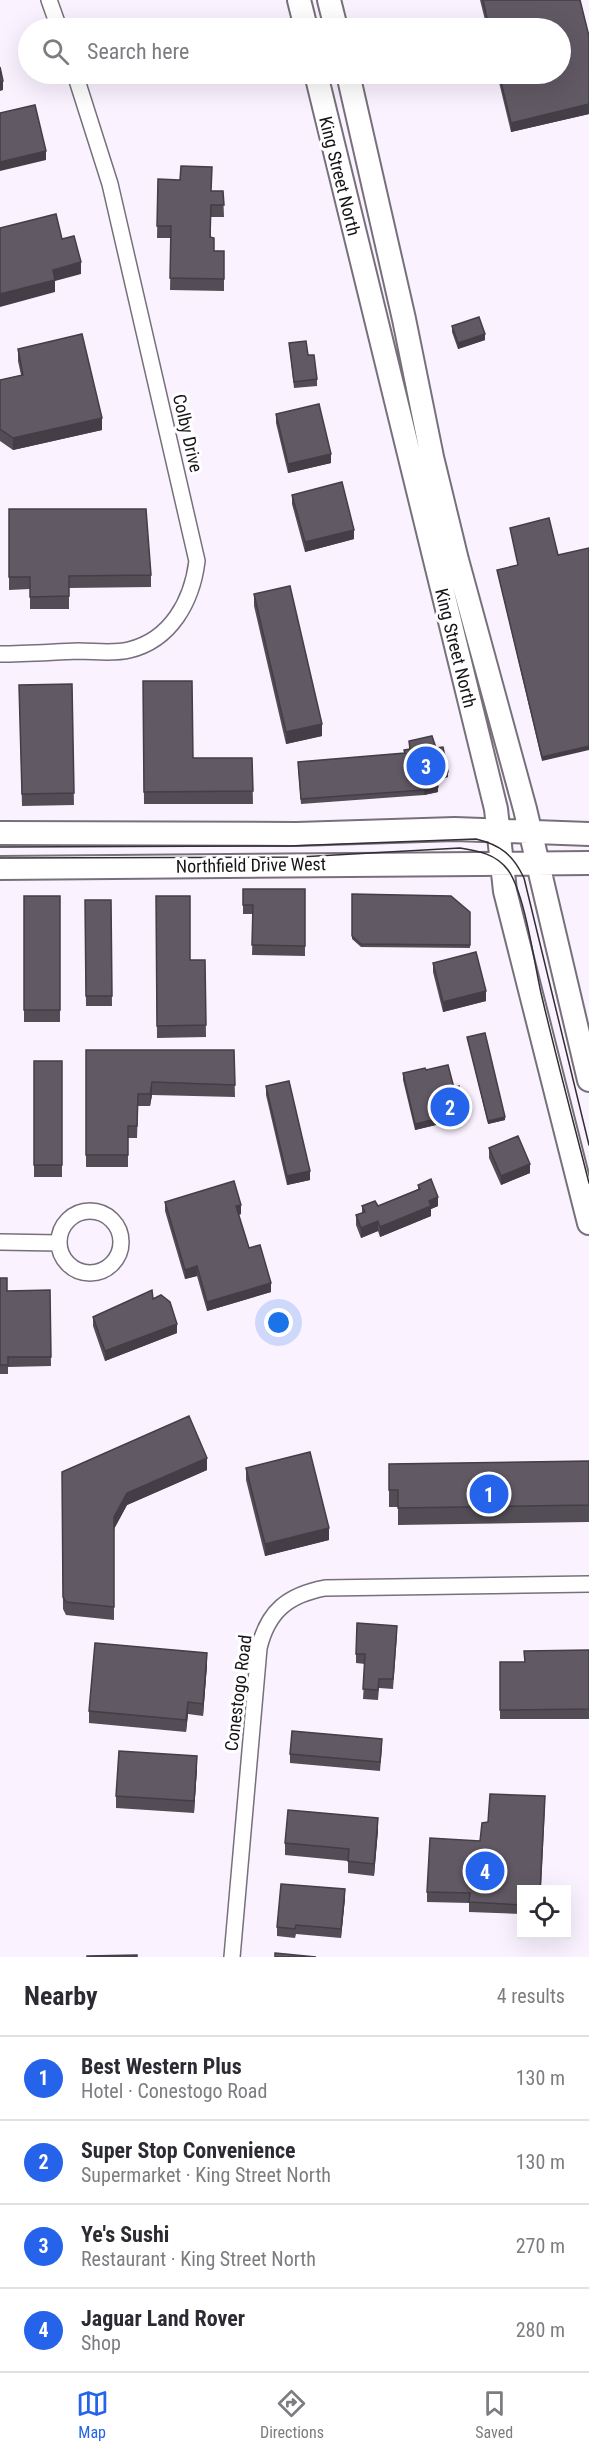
<!DOCTYPE html>
<meta charset="utf-8">
<style>
body{margin:0;font-family:"Roboto Condensed",sans-serif;background:#f7f7f7;color:#2b2b33}
.controls{position:absolute;right:18px;bottom:18px;display:grid;overflow:hidden;border-radius:0px;box-shadow:0 6px 24px #0002}
.controls button{width:54px;height:54px;display:grid;place-items:center;padding:0;border:0;border-bottom:2px solid #e1e1e2;background:#fff;color:#2b2b33;font:30px sans-serif}
.you{position:absolute;left:279px;top:1323px;width:21px;height:21px;margin:-15px;border:4px solid #fff;border-radius:50%;background:#1a73e8;box-shadow:0 0 0 9px #1a73e833}
.badge{display:grid;place-items:center;width:39px;height:39px;border-radius:50%;background:#2563eb;color:#fff;font-size:20px;font-weight:700}
.pin{position:absolute;translate:-50% -50%;border:3px solid #fff;box-shadow:0 2px 6px #0006}
.list{margin:0;padding:0;list-style:none}
h2{display:flex;justify-content:space-between;align-items:center;height:78px;margin:0;padding:0 24px;font-size:26px}
h2 small{font-size:20px;font-weight:400;color:#7c7c81}
.list li{display:grid;grid-template-columns:39px 1fr auto;gap:18px;align-items:center;box-sizing:border-box;height:84px;padding:0 24px;border-top:2px solid #e1e1e2}
.list b{display:block;font-size:22px;white-space:nowrap}
.list p{margin:0;font-size:20px;white-space:nowrap;color:#7c7c81}
.list em{font-size:20px;font-style:normal;color:#7c7c81}
.icon{flex:none;width:33px;height:33px;fill:none;stroke:currentColor;stroke-width:2;stroke-linecap:round;stroke-linejoin:round}
.map{position:relative;flex:none;width:589px;height:1957px;overflow:hidden}
.search{position:absolute;background:#fff;box-shadow:0 6px 24px #0002;left:18px;right:18px;top:18px;height:66px;display:flex;align-items:center;gap:15px;box-sizing:border-box;padding:0 21px;border-radius:33px;color:#7c7c81;font-size:22px}
.sheet{height:414px;background:#fff}
nav{display:flex;justify-content:space-around;align-items:center;box-sizing:border-box;height:84px;border-top:2px solid #e1e1e2;background:#fff;font-size:16px;color:#7c7c81}
nav a{display:grid;justify-items:center;gap:3px}
nav .on{color:#2563eb}
.map>svg:first-child{display:block}
.lines{fill:none;stroke-linecap:round;stroke-linejoin:round}
.minor-casing{stroke:#77707b;stroke-width:18}
.secondary-casing{stroke:#77707b;stroke-width:26}
.minor{stroke:#fff;stroke-width:15}
.secondary{stroke:#fff;stroke-width:22}
.tram{stroke:#322e33;stroke-width:1.5}
.wall{fill:#534d56}
.shaded-wall{fill:#443e46}
.building{fill:#615964;stroke:#443e46;stroke-width:1.5}
.labels{text-anchor:middle;dominant-baseline:central;stroke-width:6;stroke-linejoin:round;paint-order:stroke}
.street-label{font-size:18px;fill:#171418;stroke:#fff}
</style>
<div class="map">
<svg width="589" height="1957" viewBox="0 0 589 1957">
<rect width="100%" height="100%" fill="#fbf2ff"/>
<g class="lines">
<g class="minor-casing">
<path id="minor" d="M49,0L59,28
M0,654C26,654 52,652 78,651C95,651 113,654 129,650C171,640 192,601 197,561L110,184L75,74
M59 1242a31 31 0 1 1 62 0a31 31 0 1 1-62 0Z
M0,1242L59,1243
M232,1957L259,1648C268,1611 288,1595 325,1588L589,1584"/>
</g>
<g class="secondary-casing">
<path id="secondary" d="M299,0L306,28
M329,0L336,28
M316,74L496,809L505,891L589,1223
M348,74L404,319L432,457L457,560L525,809L589,1080
M0,833L297,834L455,829L589,834
M0,868L589,863"/>
</g>
<use href="#minor" class="minor"/>
<use href="#secondary" class="secondary"/>
<path class="tram" d="M0,847L288,846L476,839C501,845 513,855 524,878L589,1145
M0,858L299,857L460,848C479,851 496,854 508,870C525,894 534,962 541,993C556,1057 573,1120 589,1183"/>
</g>
<path class="wall" d="M480,0H580L589,36V114L511,132L497,74H561V28H487Z
M158,179L211,191H223L224,217H211V237L214,251H224V291L170,290L171,238H157Z
M452,326L485,340L458,349L452,332Z
M289,343L308,355L317,379V386L294,388Z
M18,349L102,430L13,450L0,441V380L21,375L18,361Z
M276,414L331,463L288,473L276,423Z
M292,495L354,539L305,552L292,504Z
M9,509L151,575V587L69,588V609H30V589L9,590Z
M549,518L542,761L497,570L518,565L510,528Z
M254,594L322,736L286,744L254,606Z
M143,681L193,758H252L253,804H144Z
M72,684L74,805L22,806L19,685Z
M409,741L448,777L436,780L438,792L424,795L301,804L298,767L404,754V750L409,749Z
M243,889H305V956L252,955L253,914H243Z
M352,894L470,912V948L361,947L352,939Z
M24,896H60V1022H24Z
M156,896L190,960H205L206,1037L157,1038Z
M85,900H111L112,1006H86Z
M433,963L486,1001L443,1012L433,972Z
M467,1037L505,1120L488,1124Z
M86,1050H234L235,1097L152,1095L150,1106H138L137,1138H128V1167H86Z
M34,1061H62V1177H34Z
M403,1073L454,1088L465,1118L415,1130L403,1080Z
M266,1086L310,1180L287,1185L266,1095Z
M489,1148L530,1173L501,1185L489,1158Z
M418,1185L438,1206L431,1209V1216L380,1237L378,1231L361,1238L356,1225V1215L362,1213V1206H378L418,1189Z
M165,1202L241,1214L238,1215L249,1248L271,1292L207,1311L197,1276L185,1279L165,1211Z
M0,1278L7,1291L50,1290L51,1366L8,1367V1374H0Z
M153,1299L177,1333L105,1361L93,1326V1317Z
M589,1461V1522L398,1525V1507H389V1464Z
M246,1468L329,1540L265,1556L246,1480Z
M207,1470L127,1505L114,1529V1620L66,1615L63,1609L62,1472Z
M397,1635L393,1689L379,1688L378,1700L363,1699L365,1664L356,1663V1654Z
M589,1650V1719H500V1662H525Z
M207,1665L203,1716L188,1714L186,1732L89,1723V1711Z
M382,1748L380,1771L290,1763V1754Z
M197,1768L194,1813L116,1808V1796Z
M545,1806L541,1890H522V1914L469,1912V1903L427,1902V1892L480,1841L488,1822Z
M378,1830L374,1876L348,1873V1861L285,1855V1843Z
M345,1898L341,1938L296,1934L295,1938L277,1936V1927Z"/>
<path class="shaded-wall" d="M3,81V90L0,91V82Z
M589,104V114L511,132V123Z
M46,151V160L0,171V162Z
M81,262V274L55,281V292L0,307V294L53,270Z
M485,334V340L458,349V343Z
M102,418V430L13,450V438Z
M331,454V463L288,473V464Z
M354,530V539L305,552V542Z
M322,724V736L286,744V732Z
M589,746V750L542,761V757Z
M448,772V777L435,781V776Z
M438,787V792L424,795V790Z
M486,991V1001L443,1012V1002Z
M152,1082V1095L150,1106V1094Z
M465,1112V1118L415,1130V1124Z
M505,1117V1120L488,1124V1121Z
M530,1164V1173L501,1185V1176Z
M310,1171V1180L287,1185V1176Z
M438,1197V1206L431,1209V1216L380,1237V1227L429,1201Z
M241,1205V1214L236,1216V1206Z
M378,1221V1231L361,1238V1228Z
M197,1266V1276L185,1279V1270Z
M271,1283V1292L207,1311V1302Z
M177,1324V1333L105,1361V1351Z
M207,1458V1470L127,1505L114,1529V1517L127,1493Z
M329,1528V1540L265,1556V1544Z
M207,1653V1665L203,1716V1704Z
M188,1702V1714L186,1732V1720Z
M197,1756V1768L194,1813V1801Z
M378,1818V1830L374,1876V1864Z
M345,1889V1898L341,1938V1929Z"/>
<path class="building" d="M483,0H580L589,36V104L511,123L499,74H561V28H489Z
M0,67L3,81L0,82Z
M35,105L46,151L0,162V113Z
M181,166L212,167L211,191H223L224,205H211L210,237L214,238V251H224V279L170,278L171,226H157L158,179L180,180Z
M56,214L62,239L74,236L81,262L53,270L55,280L0,294V228Z
M479,317L485,334L458,343L452,326Z
M82,334L102,418L13,438L0,429V380L23,375L18,349Z
M306,341L308,355H314L317,379L294,382L289,343Z
M319,404L331,454L288,464L276,414Z
M342,482L354,530L305,542L292,495Z
M9,509H146L151,575L69,576V596L30,597V577H9Z
M549,518L558,555L589,548V746L542,757L497,570L518,565L510,528Z
M290,586L322,724L286,732L254,594Z
M143,681H192L193,758H252L253,791L144,792Z
M72,684L74,793L22,794L19,685Z
M432,736L436,748L443,747L448,772L435,776L438,787L424,790L301,799L298,762L405,753L404,750L410,749L409,741Z
M243,889H305V946L252,945L253,905H243Z
M352,894L451,896L470,912V945L361,944L352,936Z
M24,896H60V1010H24Z
M156,896H190V960H205L206,1025L157,1026Z
M85,900H111L112,996H86Z
M476,952L486,991L443,1002L433,963Z
M485,1033L505,1117L488,1121L467,1037Z
M86,1050H234L235,1085L152,1082L150,1094H138L137,1126H128V1155H86Z
M34,1061H62V1165H34Z
M448,1065L454,1088L459,1086L465,1112L415,1124L403,1073L425,1068L426,1070Z
M289,1081L310,1171L287,1176L266,1086Z
M518,1136L530,1164L501,1176L489,1148Z
M431,1179L438,1197L429,1201L431,1206L380,1227L378,1221L361,1228L356,1215L365,1212L362,1206L375,1201L378,1206L420,1189L418,1185Z
M234,1181L241,1205L236,1206L249,1248L260,1245L271,1283L207,1302L197,1266L185,1270L165,1202Z
M0,1278H7V1291L50,1290L51,1357H8V1365H0Z
M152,1290L153,1299L161,1295L170,1302L177,1324L105,1351L93,1317Z
M189,1416L207,1458L127,1493L114,1517V1607L66,1602L63,1597L62,1472Z
M310,1452L329,1528L265,1544L246,1468Z
M589,1461V1505L398,1508V1490H389V1464Z
M357,1623L397,1626L393,1679H379L378,1690L363,1689L365,1654H356Z
M95,1643L207,1653L203,1704L188,1702L186,1720L89,1711Z
M589,1650V1709L500,1710V1662H525L524,1651Z
M292,1731L382,1739L380,1762L290,1754Z
M119,1751L197,1756L194,1801L116,1796Z
M490,1794L545,1796L540,1890H522V1905L469,1902L470,1893L427,1892L430,1838L480,1841L482,1823L488,1822Z
M288,1810L378,1818L374,1864L348,1861L349,1849L285,1843Z
M281,1884L345,1889L341,1929L296,1925L295,1929L277,1927Z
M275,1953L316,1957H275Z
M137,1955V1957H87V1956Z"/>
<g class="labels">
<g class="street-label">
<text transform="translate(340 176) rotate(76)">King Street North</text>
<text transform="translate(188 433) rotate(77)">Colby Drive</text>
<text transform="translate(456 648) rotate(76)">King Street North</text>
<text transform="translate(251 865) rotate(-1)">Northfield Drive West</text>
<text transform="translate(238 1693) rotate(-83)">Conestogo Road</text>
</g>
</g>
</svg>
<div class="controls">
<button><svg class="icon" aria-label="locate" viewBox="0 0 24 24"><circle cx="12" cy="12" r="6"/><path d="M12 2v4M12 18v4M2 12h4M18 12h4"/></svg></button>
</div>
<div class="you"></div>
<div class="pin badge" style="left:489px;top:1494px">1</div>
<div class="pin badge" style="left:450px;top:1107px">2</div>
<div class="pin badge" style="left:426px;top:766px">3</div>
<div class="pin badge" style="left:485px;top:1871px">4</div>
<div class="search"><svg class="icon" aria-label="search" viewBox="0 0 24 24"><circle cx="10" cy="10" r="6"/><path d="M15 15l6 6"/></svg>Search here</div>
</div>
<section class="sheet">
<h2>Nearby<small>4 results</small></h2>
<ul class="list">
<li><span class="badge">1</span><div><b>Best Western Plus</b><p>Hotel · Conestogo Road</p></div><em>130 m</em></li>
<li><span class="badge">2</span><div><b>Super Stop Convenience</b><p>Supermarket · King Street North</p></div><em>130 m</em></li>
<li><span class="badge">3</span><div><b>Ye's Sushi</b><p>Restaurant · King Street North</p></div><em>270 m</em></li>
<li><span class="badge">4</span><div><b>Jaguar Land Rover</b><p>Shop</p></div><em>280 m</em></li>
</ul>
</section>
<nav>
<a class="on"><svg class="icon" aria-label="map" viewBox="0 0 24 24"><path d="M3 6l6-2 6 2 6-2v14l-6 2-6-2-6 2zM9 4v14M15 6v14"/></svg>Map</a>
<a><svg class="icon" aria-label="directions" viewBox="0 0 24 24"><path d="M12 3l9 9-9 9-9-9zM9 14v-3h6M13 9l2 2-2 2"/></svg>Directions</a>
<a><svg class="icon" aria-label="saved" viewBox="0 0 24 24"><path d="M7 4h10v16l-5-4-5 4z"/></svg>Saved</a>
</nav>
